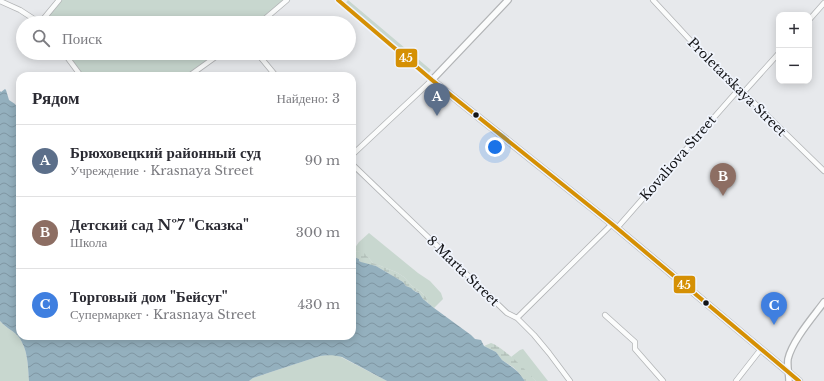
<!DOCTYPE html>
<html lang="ru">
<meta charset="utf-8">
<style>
body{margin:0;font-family:"Libre Baskerville",serif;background:#f2f2f3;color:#2b2b33}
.controls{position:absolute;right:12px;top:12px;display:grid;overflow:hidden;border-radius:8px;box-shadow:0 2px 10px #0003}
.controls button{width:36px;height:36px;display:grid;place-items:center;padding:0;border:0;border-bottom:1px solid #e1e1e2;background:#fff;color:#2b2b33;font:20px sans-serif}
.you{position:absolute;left:495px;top:147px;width:14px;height:14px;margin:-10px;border:3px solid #fff;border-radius:50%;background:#1a73e8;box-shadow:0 0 0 6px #1a73e833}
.badge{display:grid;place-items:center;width:26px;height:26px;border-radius:50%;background:#1a73e8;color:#fff;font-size:13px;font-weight:700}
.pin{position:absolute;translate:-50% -33px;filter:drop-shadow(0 1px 2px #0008)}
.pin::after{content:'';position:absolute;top:21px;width:14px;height:12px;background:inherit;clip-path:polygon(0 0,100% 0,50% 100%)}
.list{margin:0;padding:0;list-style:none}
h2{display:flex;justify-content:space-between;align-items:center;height:52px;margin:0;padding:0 16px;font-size:17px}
h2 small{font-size:13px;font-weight:400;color:#7c7c81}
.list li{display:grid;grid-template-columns:26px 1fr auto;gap:12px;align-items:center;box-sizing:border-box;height:72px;padding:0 16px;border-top:1px solid #e1e1e2}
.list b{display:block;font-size:15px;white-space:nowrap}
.list p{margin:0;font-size:13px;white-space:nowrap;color:#7c7c81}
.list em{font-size:13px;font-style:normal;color:#7c7c81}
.icon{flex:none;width:22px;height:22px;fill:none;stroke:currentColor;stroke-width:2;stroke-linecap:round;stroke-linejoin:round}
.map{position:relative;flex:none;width:824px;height:381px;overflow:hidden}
.search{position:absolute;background:#fff;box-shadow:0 2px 10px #0003;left:16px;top:16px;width:340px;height:44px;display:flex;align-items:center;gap:10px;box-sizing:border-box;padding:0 14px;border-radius:22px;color:#7c7c81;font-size:15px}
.panel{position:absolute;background:#fff;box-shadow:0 2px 10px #0003;left:16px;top:72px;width:340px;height:268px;border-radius:12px}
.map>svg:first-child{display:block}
.green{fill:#c8d7cf}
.wetland{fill:url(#wetland-marsh)}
.water{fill:url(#water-waves)}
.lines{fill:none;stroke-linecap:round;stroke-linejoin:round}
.minor-casing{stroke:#b2b4b6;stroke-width:6}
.tertiary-casing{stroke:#b2b4b6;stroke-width:8}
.minor{stroke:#fbfcfc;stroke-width:4.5}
.tertiary{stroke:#fbfcfc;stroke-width:5.5}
.bus-1-casing{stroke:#f1f5fd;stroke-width:7}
.bus-1{stroke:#d59004;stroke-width:4}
.bus-dot{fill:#141518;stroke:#f1f5fd;stroke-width:1.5}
.labels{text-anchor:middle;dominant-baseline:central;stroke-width:3.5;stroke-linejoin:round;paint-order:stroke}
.street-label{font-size:13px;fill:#141518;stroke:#f1f5fd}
.line-badge{stroke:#f1f5fd;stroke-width:1.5}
.badge-label{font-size:11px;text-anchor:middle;font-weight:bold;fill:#fff}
</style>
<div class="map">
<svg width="824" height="381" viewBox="0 0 824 381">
<defs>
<pattern id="wetland-marsh" width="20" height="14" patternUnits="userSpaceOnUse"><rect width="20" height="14" fill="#c8d7cf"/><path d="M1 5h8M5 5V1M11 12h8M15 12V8" fill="none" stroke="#abb8b1"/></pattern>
<pattern id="water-waves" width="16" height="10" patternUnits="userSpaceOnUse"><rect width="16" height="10" fill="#94b0be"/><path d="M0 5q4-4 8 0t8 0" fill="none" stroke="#7f96a3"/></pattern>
</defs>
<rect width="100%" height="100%" fill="#e7e9ec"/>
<path class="green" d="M61,0H284L256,23H43V22Z
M348,0L431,70L428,74L345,4Z
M66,53H216L185,76H83Z
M369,233L418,273L430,281L441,293L443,299L434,308L428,303L426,297L421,292L412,286L404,277L396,272L373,263L368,257L358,251L352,252L359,242Z
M0,321C5,327 12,330 17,335C28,347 28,366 29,381H0Z
M523,349L548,381H536L511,357L520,350Z
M328,355H335L341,357L387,381H249L253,378L271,372L320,356Z"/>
<path class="wetland" d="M358,251L364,253L368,257L373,263L396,272L404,277L412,286L421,292L426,297L428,303L423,299L419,293L413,290L406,286L403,282L376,266L364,264L359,261V259L352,256V252Z
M491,343C503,347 527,371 536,381H525L518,372L513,367L502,360L496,352L484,346Z"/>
<path class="water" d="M5,89L6,90L9,100L15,104L20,112V336H352V256L359,259V261L361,262L376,266L398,279L403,282L406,286L411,288L413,290L416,292L419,293L423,299L434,308L471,335L475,339L481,340L484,346L496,352L502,360L512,367L518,372L525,381H387L342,357C334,355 328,355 320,356L271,372L253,378L249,381H29C28,366 28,347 17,335C12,330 5,327 0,321V91L1,92Z"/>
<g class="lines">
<g class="minor-casing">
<path id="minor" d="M338,0L432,80L352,155
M653,0L691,41L824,171
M0,1L20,10L40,23
M809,20L824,3
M40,23L59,0
M260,23L287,0
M64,53L81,76
M257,53L276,76
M189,76L221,53
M743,93L779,53
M352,164L507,313L517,318L534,335L549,353L570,381
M617,228L739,89
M605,315L635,342V349L663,381
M517,318L612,224
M736,381L761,349"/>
</g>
<g class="tertiary-casing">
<path id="tertiary" d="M508,0L432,80L612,224L799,381
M789,381C789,374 787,366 788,359C792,341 813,317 824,302"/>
</g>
<use href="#minor" class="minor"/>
<use href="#tertiary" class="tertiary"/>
<g class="bus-1-casing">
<path id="bus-1" d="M338,0L432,80L612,224L799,381"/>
</g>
<use href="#bus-1" class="bus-1"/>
</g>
<g class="bus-dot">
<circle cx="476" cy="115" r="3.5"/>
<circle cx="706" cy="303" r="3.5"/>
</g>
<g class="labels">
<g class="street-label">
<text transform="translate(737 87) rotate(45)">Proletarskaya Street</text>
<text transform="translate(678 158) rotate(-49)">Kovaliova Street</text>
<text transform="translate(463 271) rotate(44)">8 Marta Street</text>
</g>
</g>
<g class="line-badge">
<rect x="395" y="48" width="23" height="20" rx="4" fill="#d59004"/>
<rect x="673" y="275" width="23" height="19" rx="4" fill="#d59004"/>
</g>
<g class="badge-label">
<text x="406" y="62">45</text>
<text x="684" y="289">45</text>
</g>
</svg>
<div class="controls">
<button>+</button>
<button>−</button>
</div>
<div class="you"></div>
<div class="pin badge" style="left:437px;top:116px;background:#5c6f8a">A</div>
<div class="pin badge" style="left:723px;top:196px;background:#8d6e63">B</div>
<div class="pin badge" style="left:774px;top:325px;background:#3f7fe0">C</div>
<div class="search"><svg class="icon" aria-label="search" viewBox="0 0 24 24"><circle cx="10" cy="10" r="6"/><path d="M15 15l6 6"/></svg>Поиск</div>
<section class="panel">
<h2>Рядом<small>Найдено: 3</small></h2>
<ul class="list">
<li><span class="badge" style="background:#5c6f8a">A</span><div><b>Брюховецкий районный суд</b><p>Учреждение · Krasnaya Street</p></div><em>90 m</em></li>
<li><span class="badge" style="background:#8d6e63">B</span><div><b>Детский сад №7 &quot;Сказка&quot;</b><p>Школа</p></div><em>300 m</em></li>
<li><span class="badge" style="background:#3f7fe0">C</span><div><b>Торговый дом &quot;Бейсуг&quot;</b><p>Супермаркет · Krasnaya Street</p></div><em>430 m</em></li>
</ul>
</section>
</div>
